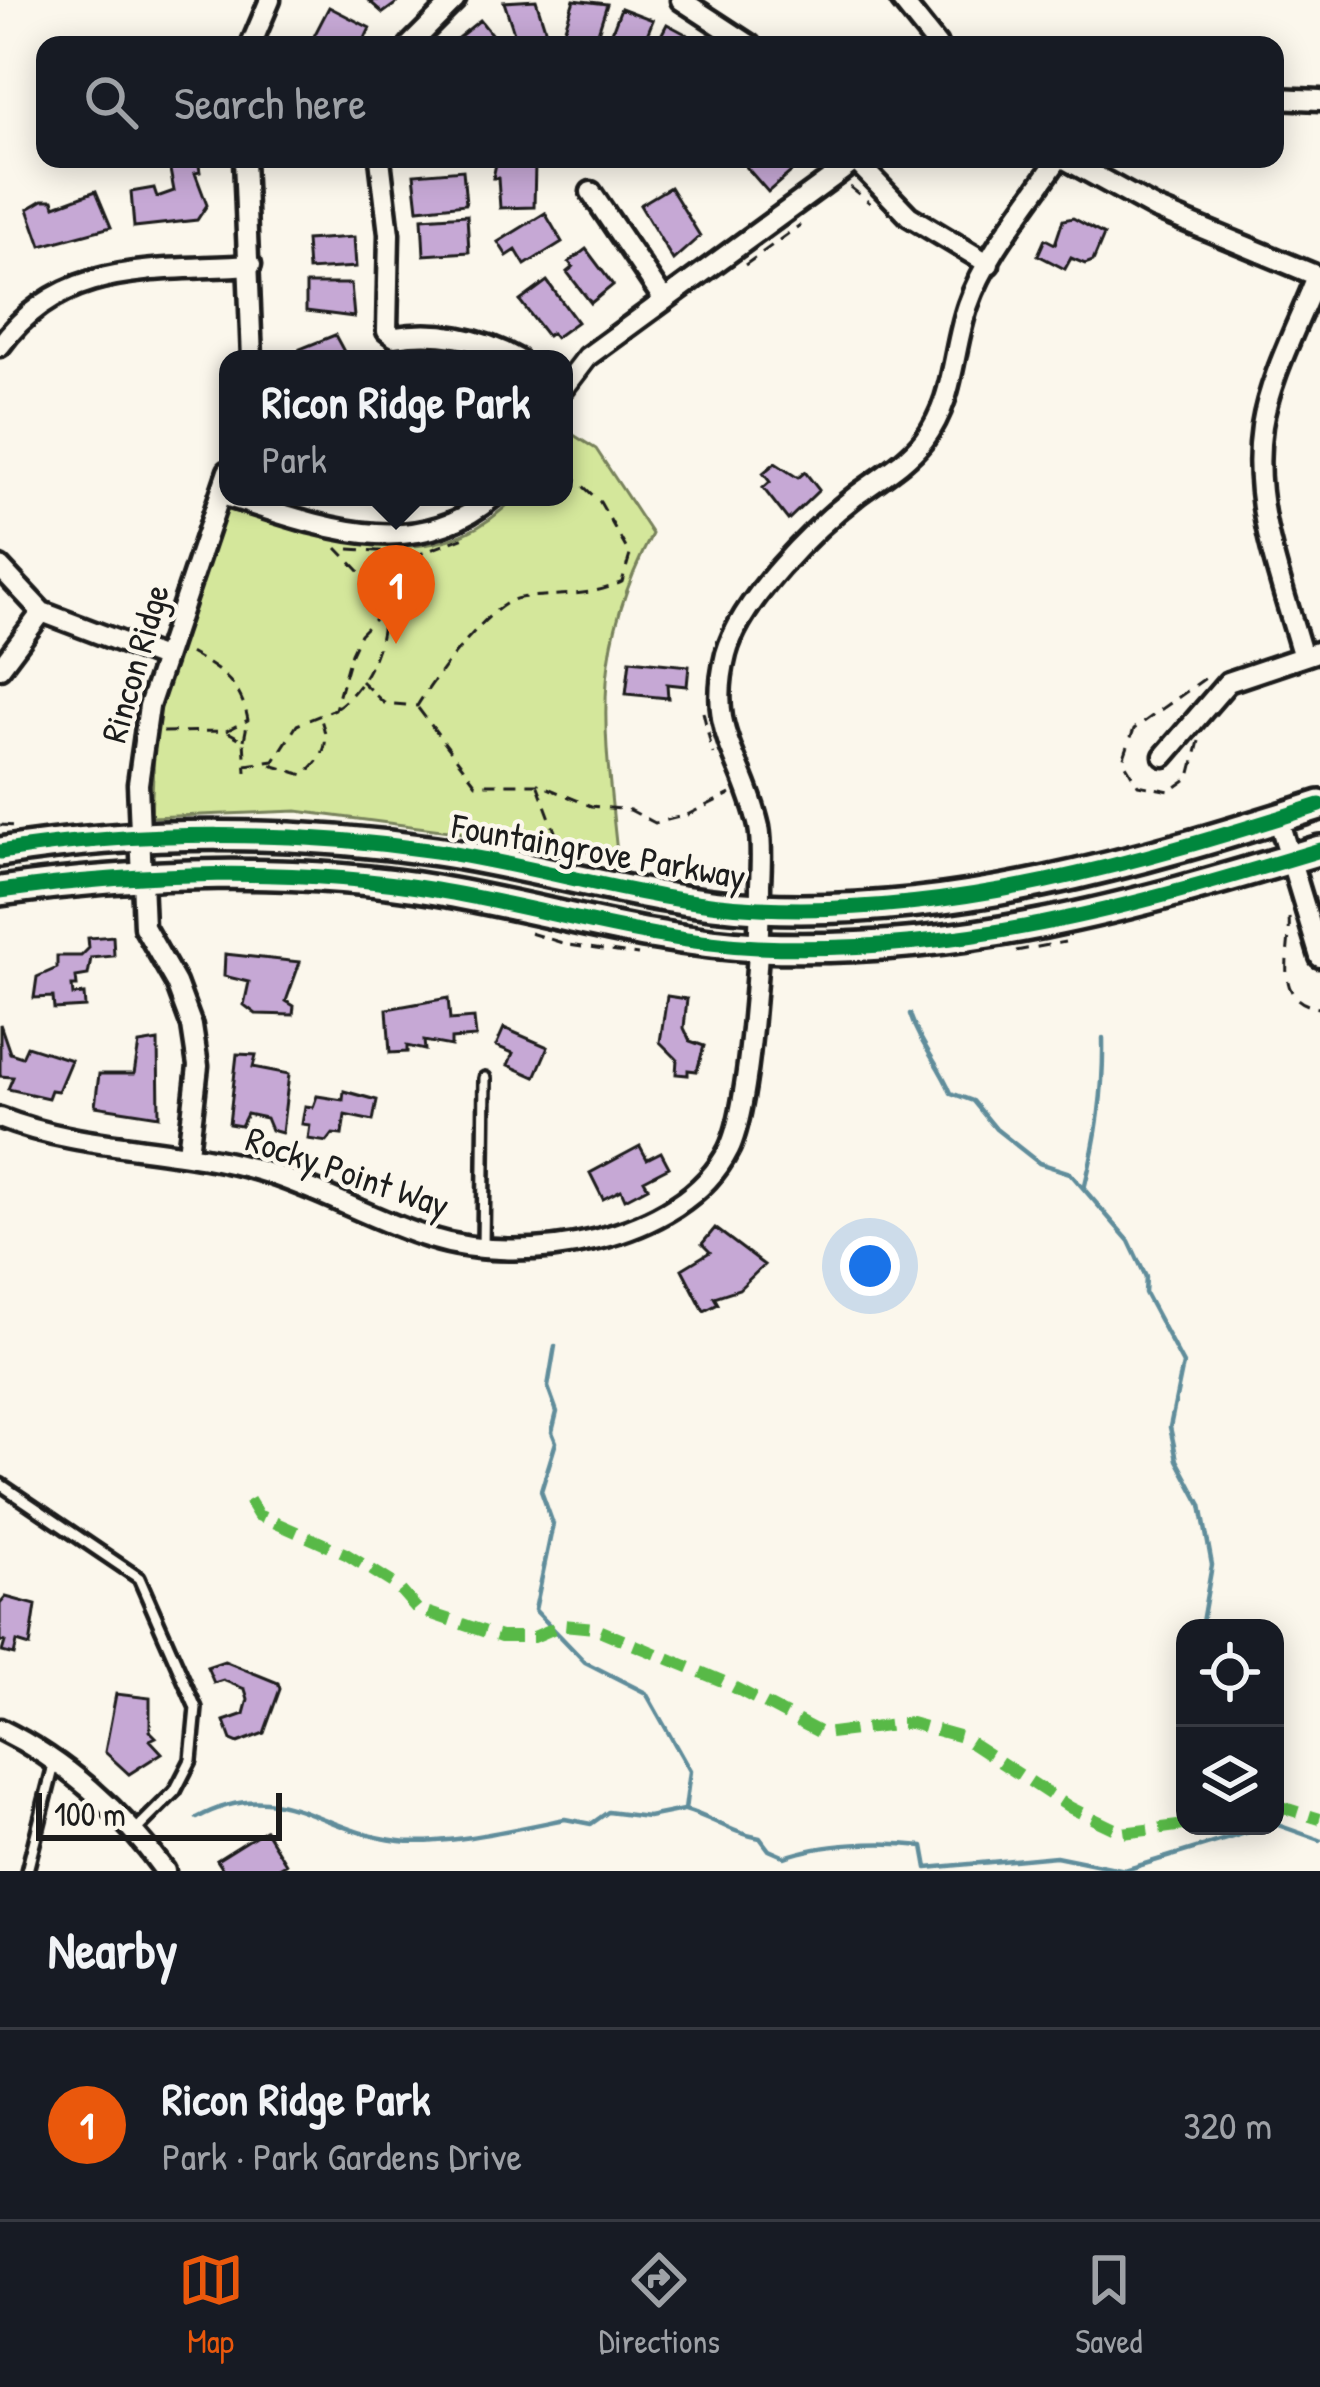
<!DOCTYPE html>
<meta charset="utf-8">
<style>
body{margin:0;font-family:"Patrick Hand",sans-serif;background:#20242c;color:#f1f3f6}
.controls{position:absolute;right:36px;bottom:36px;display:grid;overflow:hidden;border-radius:24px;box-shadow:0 6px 30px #0003}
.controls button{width:108px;height:108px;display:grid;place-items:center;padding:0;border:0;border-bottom:3px solid #363941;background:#171b24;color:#f1f3f6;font:60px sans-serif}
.scale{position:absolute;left:36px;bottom:30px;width:246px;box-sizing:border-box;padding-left:12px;border:6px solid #1c1c1c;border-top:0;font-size:33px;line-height:42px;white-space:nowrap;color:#1c1c1c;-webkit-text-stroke:9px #fbf7ec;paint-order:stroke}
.you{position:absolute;left:870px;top:1266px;width:42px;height:42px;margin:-30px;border:9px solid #fff;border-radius:50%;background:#1a73e8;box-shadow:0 0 0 18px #1a73e833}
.badge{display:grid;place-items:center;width:78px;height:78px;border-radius:50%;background:#ea580c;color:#fff;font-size:39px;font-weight:700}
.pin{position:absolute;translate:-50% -99px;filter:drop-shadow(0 3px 6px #0008)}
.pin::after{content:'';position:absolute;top:63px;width:42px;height:36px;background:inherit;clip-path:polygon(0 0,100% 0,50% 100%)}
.popup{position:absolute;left:219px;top:350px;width:354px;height:156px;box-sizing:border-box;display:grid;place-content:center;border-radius:24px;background:#171b24;filter:drop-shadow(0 3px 9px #0005);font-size:39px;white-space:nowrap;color:#9ea1a6}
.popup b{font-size:45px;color:#f1f3f6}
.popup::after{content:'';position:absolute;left:50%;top:100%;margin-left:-24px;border:24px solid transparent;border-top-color:#171b24}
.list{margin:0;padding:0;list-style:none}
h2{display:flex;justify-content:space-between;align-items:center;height:156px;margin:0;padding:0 48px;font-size:51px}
h2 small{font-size:39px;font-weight:400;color:#9ea1a6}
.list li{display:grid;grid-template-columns:78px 1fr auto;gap:36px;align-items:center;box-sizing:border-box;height:192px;padding:0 48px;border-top:3px solid #363941}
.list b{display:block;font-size:45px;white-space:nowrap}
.list p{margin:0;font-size:39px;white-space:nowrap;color:#9ea1a6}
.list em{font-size:39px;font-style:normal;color:#9ea1a6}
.icon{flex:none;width:66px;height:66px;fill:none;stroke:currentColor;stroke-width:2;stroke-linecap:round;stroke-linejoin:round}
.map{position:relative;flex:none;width:1320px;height:1871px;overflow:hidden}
.search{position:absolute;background:#171b24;box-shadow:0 6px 30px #0003;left:36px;right:36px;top:36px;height:132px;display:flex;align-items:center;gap:30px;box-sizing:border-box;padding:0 42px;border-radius:24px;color:#9ea1a6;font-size:45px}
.sheet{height:348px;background:#171b24}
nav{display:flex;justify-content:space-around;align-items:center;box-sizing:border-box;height:168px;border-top:3px solid #363941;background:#171b24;font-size:33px;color:#9ea1a6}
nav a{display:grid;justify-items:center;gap:6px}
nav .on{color:#ea580c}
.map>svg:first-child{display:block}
.green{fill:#d4e79b;stroke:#78825c;stroke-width:3}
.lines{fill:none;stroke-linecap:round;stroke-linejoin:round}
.stream{stroke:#618d9b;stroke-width:4.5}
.building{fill:#c6a8d5;stroke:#1c1c1c;stroke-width:3}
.lane-casing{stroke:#1c1c1c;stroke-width:18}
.street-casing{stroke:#1c1c1c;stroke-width:27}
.secondary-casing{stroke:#1c1c1c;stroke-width:36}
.path{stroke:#1c1c1c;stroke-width:3;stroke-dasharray:12 9;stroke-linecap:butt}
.lane{stroke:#fbf7ec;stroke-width:9}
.street{stroke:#fbf7ec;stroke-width:18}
.secondary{stroke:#fbf7ec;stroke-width:27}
.quiet{stroke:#58b947;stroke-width:12;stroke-dasharray:24 12;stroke-linecap:butt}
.cycleway-casing{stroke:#fbf7ec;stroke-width:22}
.cycleway{stroke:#00873e;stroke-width:15}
.labels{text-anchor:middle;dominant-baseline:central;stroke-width:9;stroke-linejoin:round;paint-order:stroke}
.street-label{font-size:36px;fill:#1c1c1c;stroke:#fbf7ec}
</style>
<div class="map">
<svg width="1320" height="1871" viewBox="0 0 1320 1871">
<rect width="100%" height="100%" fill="#fbf7ec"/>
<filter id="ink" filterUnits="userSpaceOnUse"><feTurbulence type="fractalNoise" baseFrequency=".00833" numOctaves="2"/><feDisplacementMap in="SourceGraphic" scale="24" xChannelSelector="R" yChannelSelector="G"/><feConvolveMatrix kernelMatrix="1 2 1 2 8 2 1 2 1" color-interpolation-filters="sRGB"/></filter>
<g filter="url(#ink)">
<path class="green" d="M564,429L596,449L652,534C590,653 604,726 617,853L297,811L151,817L156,710L228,504C324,535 434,585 515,497H564Z"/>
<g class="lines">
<path class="stream" d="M910,1014C919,1043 939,1064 951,1093L973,1101L996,1129L1039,1163L1070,1173L1129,1241L1146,1277L1145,1293L1183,1364L1170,1427L1177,1460L1201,1505L1212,1565L1201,1628
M1084,1189C1097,1137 1104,1091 1103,1038
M555,1346L548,1387L557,1412L552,1432L556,1442L541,1491L553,1524L535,1610L585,1662L646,1693L690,1771L685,1810C713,1818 731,1833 760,1838L769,1850L785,1857C823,1843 883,1841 923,1846L927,1868L1056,1856L1125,1870L1268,1826
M197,1818C279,1774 317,1831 399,1841C444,1846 519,1828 565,1819L591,1824L608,1812L648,1817L683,1810
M1275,1824L1320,1840"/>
</g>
<path class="building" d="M368,0H401L383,13Z
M536,0L550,44L518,45L504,2Z
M574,0L607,4L594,45L561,40Z
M329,7L370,28L362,45H332L314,36Z
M621,8L653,20L643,45H607Z
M480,20L500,45H457L454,41Z
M667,24L697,40L694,45H656Z
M168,159H198L200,172L195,173L207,205L197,220L134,227L131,192L154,188L157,197L174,191Z
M497,159L535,164L534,207L500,208L498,178H493Z
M745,159H806L768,192L742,162Z
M463,170L466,204L418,209L414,174Z
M670,187L700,236L673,260L640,205Z
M96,191L111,227L41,246L28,209L43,200H53L55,206Z
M545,213L562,242L525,265L516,250L507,256L498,242Z
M467,215L469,252L424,255L422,218Z
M1073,218L1104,235L1093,261L1085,264L1071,258L1065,269L1038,255L1045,239L1055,244L1063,220Z
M354,237L356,267L308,270L306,240Z
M586,249L613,285L591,303L567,272L573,267L569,262Z
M547,281L577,322L555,338L551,333L547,336L520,301Z
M306,284H351L354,317L306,311Z
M335,335L348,359H304L300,349Z
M775,463L798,478L805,472L819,490L788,520L763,488L770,482L763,473Z
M630,660L689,666L687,686L667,684L668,698L626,694Z
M113,936L114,956L91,958L88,975L76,977L77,986H72L73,995L84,994L85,1007L54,1009L53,997L34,998L37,977L57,968V956H81L89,948L88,938Z
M225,954L300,962L286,1001L294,1006L293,1015L256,1014L244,1005L249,982L224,976Z
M667,996L687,999L684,1028L690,1041L704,1046L697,1071L688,1070V1075L676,1074L677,1059L660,1042Z
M448,998L450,1020L474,1018L476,1037L451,1039V1046L424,1041L425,1050L407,1046V1052L390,1053L387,1009Z
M0,1024L10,1053L22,1057L27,1046L71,1060L58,1091L51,1090L48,1098L8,1089L13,1077L0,1076Z
M504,1028L548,1047L535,1077L508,1065L513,1053L496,1046Z
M158,1041L159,1116L95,1106L99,1074H134L139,1044Z
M237,1054L256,1055L253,1067L289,1074L282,1133L271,1130L266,1118L247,1114L241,1126L229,1124Z
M344,1091L377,1100L373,1121L345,1115L342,1135L333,1134L327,1142L308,1139L310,1125L302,1124L305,1106L313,1107L317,1096L343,1100Z
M640,1146L647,1159L661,1152L669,1167L644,1180L648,1187L625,1199L621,1190L603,1199L590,1173Z
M715,1228L764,1265L739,1289L714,1297L718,1304L704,1311L682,1269L710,1252L702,1244Z
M6,1597L36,1605L30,1646L17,1642L14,1655L2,1652L5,1642L0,1641V1604Z
M224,1661L278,1683L280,1689L264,1733L238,1743L231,1740L224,1721L244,1714L248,1699L245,1689L223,1680L214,1683L207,1667Z
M116,1694L150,1698V1731L156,1737L150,1740L162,1753L129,1774L105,1752Z
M265,1830L286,1864L274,1871H224L217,1860Z"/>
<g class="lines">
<g class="lane-casing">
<path id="lane" d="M483,1249L485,1078
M0,1484L139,1578L196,1708L191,1760L175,1791L133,1833
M27,1871L55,1761"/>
</g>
<g class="street-casing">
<path id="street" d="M681,0L750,45
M901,0L937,45
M251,45L270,0
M410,45L455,0
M1275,98L1320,100
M244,159L252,359
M380,159L389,234L387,331L395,337C436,330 481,338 517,359
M854,159L909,216L989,264
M1065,159L1156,209L1320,277
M591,192L664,300
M0,346C63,259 155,272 251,265
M564,387L587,357L855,161
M228,497C318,525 413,565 493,497
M0,567L42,612L163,658
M1302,654C1281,580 1250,504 1262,426C1270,376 1299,323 1317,276
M0,668L42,612
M1164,756L1228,682L1320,651
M1278,818L1320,957
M0,1118C84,1151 176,1145 261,1171C319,1188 372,1220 430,1238C521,1267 682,1243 729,1149C751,1104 760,940 760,884C761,866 762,844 759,827C743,755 706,734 726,654C740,601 814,528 858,494C881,477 906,463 924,440C955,399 952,351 968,305C986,253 1028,204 1058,159
M188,1153L198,1066L192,1026L176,983L144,927L138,784L149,706L228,471
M0,1729C65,1761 122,1811 165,1871"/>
</g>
<g class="secondary-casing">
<path id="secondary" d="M0,852C141,829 295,831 436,851C544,867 649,903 759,908C952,917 1138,863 1320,805
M0,891C140,871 296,867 436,890C543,908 649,942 758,947C962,955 1128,908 1320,850"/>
</g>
<path class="path" d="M850,187L870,203
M745,265L800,225
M349,549L420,554L467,536
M385,596L429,554
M361,681L384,703L417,706C433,680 490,602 520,598C556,593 588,598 622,582L630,555L600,502L564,468
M336,708C365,688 384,647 383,614
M418,708L476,784H538L591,806L630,810L655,823L687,815L730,794
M703,712L713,754
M163,732L226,731L248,720C240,680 218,669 184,650
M228,732L244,741L246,772
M244,740L248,720
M1199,741L1190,777L1170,791L1138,785L1123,760L1134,729L1211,674
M246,765L274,761L297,725L335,709L351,653L360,634L382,612L383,596L337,548
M271,765L304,775C325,755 331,745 320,717
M538,786L560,845
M0,825L16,826
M498,838L594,853L629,866
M1289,918C1292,952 1270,1001 1320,1008
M530,933L569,945L638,955
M1016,951L1065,942"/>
<use href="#lane" class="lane"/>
<use href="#street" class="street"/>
<use href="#secondary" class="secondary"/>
<path class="quiet" d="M249,1500L258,1515L346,1554L396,1585L417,1609L501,1637H534L562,1625L594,1628L722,1681L823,1734L911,1723L962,1737L1071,1808L1123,1833L1185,1825
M1275,1805L1320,1819"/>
<g class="cycleway-casing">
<path id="cycleway" d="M0,852C141,829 295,831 436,851C544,867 649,903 759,908C952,917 1138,863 1320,805
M0,891C140,871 296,867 436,890C543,908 649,942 758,947C962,955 1128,908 1320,850"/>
</g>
<use href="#cycleway" class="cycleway"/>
</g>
</g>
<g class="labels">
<g class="street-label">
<text transform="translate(134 663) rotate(-74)">Rincon Ridge</text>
<text transform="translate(599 850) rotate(10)">Fountaingrove Parkway</text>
<text transform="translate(348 1171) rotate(19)">Rocky Point Way</text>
</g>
</g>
</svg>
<div class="controls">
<button><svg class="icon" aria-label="locate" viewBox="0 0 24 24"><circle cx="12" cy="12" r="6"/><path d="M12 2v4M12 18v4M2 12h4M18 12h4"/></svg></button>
<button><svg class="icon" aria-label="layers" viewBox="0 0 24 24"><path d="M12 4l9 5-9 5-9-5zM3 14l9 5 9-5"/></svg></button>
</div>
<div class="scale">100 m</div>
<div class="you"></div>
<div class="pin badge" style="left:396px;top:644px">1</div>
<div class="popup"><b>Ricon Ridge Park</b>Park</div>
<div class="search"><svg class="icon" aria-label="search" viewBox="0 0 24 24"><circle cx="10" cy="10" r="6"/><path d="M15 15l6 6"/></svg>Search here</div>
</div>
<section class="sheet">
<h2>Nearby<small></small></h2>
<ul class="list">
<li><span class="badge">1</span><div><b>Ricon Ridge Park</b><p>Park · Park Gardens Drive</p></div><em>320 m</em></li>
</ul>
</section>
<nav>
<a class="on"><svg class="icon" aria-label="map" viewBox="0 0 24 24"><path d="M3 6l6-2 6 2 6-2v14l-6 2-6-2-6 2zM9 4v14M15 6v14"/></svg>Map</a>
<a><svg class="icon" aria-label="directions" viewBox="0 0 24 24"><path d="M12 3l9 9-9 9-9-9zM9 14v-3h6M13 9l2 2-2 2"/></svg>Directions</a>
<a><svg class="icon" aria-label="saved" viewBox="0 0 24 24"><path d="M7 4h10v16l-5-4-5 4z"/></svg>Saved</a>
</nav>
